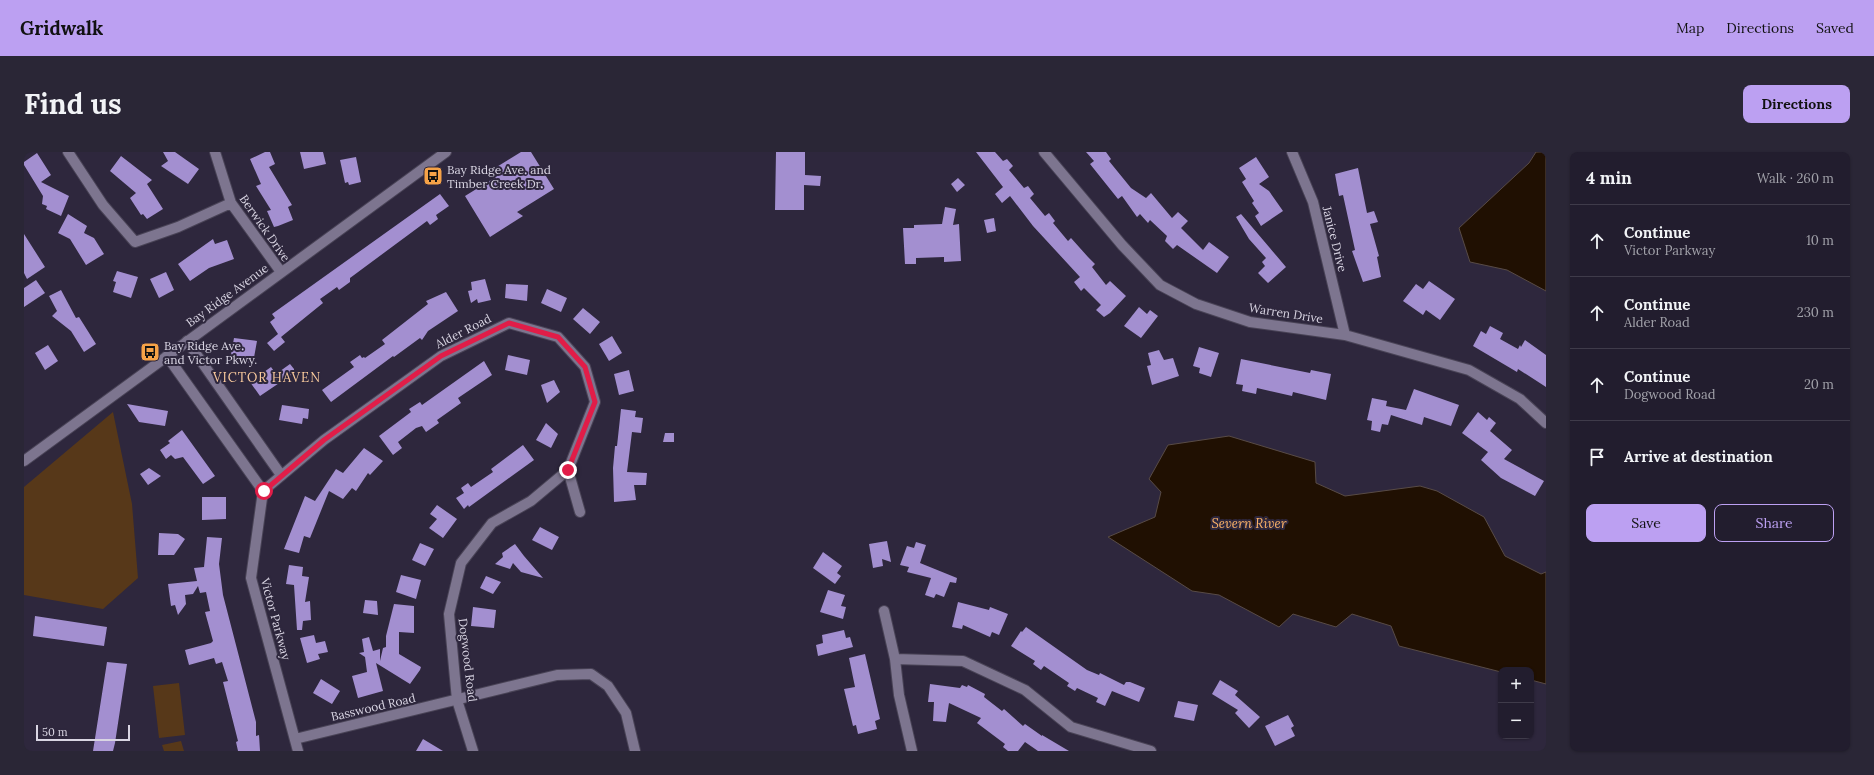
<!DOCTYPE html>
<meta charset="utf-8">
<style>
body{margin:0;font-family:Lora,serif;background:#2a2636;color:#f1f3f6}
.controls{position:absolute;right:12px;bottom:12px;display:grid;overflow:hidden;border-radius:8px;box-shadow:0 1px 3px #0004}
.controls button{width:36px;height:36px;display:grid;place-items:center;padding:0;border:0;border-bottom:1px solid #3f3b4a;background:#221d2e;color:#f1f3f6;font:20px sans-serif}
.scale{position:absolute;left:12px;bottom:10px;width:94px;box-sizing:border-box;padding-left:4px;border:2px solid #d9d5e3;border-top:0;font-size:11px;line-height:14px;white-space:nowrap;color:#d9d5e3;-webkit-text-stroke:3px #2e273d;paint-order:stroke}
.stop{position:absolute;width:12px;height:12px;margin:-9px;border:3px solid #e11d48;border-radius:50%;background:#fff}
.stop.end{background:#e11d48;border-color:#fff;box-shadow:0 1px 4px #0008}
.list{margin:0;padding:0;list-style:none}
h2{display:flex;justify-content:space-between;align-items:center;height:52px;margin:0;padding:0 16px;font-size:17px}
h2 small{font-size:13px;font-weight:400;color:#a2a2aa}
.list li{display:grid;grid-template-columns:26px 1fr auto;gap:12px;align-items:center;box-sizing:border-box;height:72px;padding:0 16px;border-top:1px solid #3f3b4a}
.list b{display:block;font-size:15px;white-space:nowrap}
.list p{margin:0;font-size:13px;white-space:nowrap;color:#a2a2aa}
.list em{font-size:13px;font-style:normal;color:#a2a2aa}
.actions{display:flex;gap:8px;padding:12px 16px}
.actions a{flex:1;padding:9px 0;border:1px solid #bca0f2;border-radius:8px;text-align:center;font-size:14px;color:#bca0f2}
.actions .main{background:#bca0f2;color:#111}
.icon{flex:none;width:22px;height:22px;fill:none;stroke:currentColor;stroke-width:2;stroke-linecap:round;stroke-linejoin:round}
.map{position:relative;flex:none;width:1522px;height:599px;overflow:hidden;border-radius:8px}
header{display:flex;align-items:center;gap:24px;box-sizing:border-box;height:56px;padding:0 20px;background:#bca0f2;color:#111}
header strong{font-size:19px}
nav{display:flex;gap:22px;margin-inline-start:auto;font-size:14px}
.intro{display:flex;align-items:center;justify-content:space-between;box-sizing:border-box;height:96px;padding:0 24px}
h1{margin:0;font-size:28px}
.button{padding:10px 18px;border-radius:8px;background:#bca0f2;color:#111;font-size:14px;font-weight:700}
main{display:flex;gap:24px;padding:0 24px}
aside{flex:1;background:#221d2e;border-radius:8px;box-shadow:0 1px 3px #0004}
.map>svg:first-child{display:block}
.green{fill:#573819}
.water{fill:#201002;stroke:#584b46}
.building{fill:#a38fd0}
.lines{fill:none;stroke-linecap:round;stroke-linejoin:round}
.minor-casing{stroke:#494356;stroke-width:12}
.secondary-casing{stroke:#494356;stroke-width:12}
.minor{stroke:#7d758f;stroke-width:10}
.secondary{stroke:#7d758f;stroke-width:10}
.route{stroke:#e11d48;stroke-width:5}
.labels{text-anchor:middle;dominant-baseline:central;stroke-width:4;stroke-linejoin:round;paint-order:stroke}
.poi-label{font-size:12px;fill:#d9d5e3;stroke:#2e273d;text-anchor:start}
.street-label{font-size:12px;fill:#d9d5e3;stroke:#2e273d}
.neighbourhood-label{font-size:13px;letter-spacing:1px;fill:#f9ca9d;stroke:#2e273d}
.water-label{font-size:13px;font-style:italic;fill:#fcb267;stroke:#2e273d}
</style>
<header>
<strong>Gridwalk</strong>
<nav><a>Map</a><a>Directions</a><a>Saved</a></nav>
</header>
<div class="intro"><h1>Find us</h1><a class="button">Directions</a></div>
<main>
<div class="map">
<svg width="1522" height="599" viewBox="0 0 1522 599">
<rect width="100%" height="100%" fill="#2e273d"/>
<path class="green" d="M89,260L108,352L114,426L79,457L0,443V335Z
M155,531L161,583L135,586L129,534Z
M157,589L160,599H140L138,593Z"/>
<path class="water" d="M1512,0H1522V139L1483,118L1446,110L1435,76L1505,11Z
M1205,284L1291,310L1292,331L1321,344L1396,334L1413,339L1460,365L1481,404L1517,422L1522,420V532L1507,528V518H1477V520L1375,494L1367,474L1328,462L1312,475L1269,462L1255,475L1195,443L1168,439L1084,385L1131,365L1137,340L1125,327L1144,293Z"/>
<path class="building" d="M139,0H151L175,17L164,32L137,14L144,9Z
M241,0H246L251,12L245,15L268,53L264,55L269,68L254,74L250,75L243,59L247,58L232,34L237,32L226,7Z
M276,0H299L302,12L280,17Z
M497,0H507L530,37L493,60L499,64L466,85L441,44L475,23L471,16Z
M752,0H781V23L797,24L796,34L780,33V58H751Z
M952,0H971L979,9L983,7L989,14L985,18L1000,36L1004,34L1010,42L1006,46L1021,64L1025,61L1031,69L1029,71L1044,89L1047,86L1064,105L1071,112L1068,115L1082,133L1086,129L1102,144L1086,161L1080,165L1072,158L1077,153L1060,136L1057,139L1050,130L1056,125L1009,74L986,44L978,51L971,42L979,35Z
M1062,0H1082L1087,7L1085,9L1107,36L1122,46L1127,41L1148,66L1154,60L1164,69L1157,76L1179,98L1185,90L1205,105L1193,121L1153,93L1149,97L1141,89L1143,84L1126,68L1124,71L1116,62L1113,65L1098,44L1094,47L1066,12L1070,9Z
M13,1L27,23L17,30L45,44L37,64L22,57L23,54L18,52L19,44L0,13V10Z
M97,4L128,28L123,32L139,57L123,67L119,62L117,63L106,46L112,41L86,19Z
M332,5L337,30L325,33L324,30L321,31L316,8Z
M1232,5L1245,25L1235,32L1245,39L1259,59L1237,74L1231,64L1235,61L1228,51L1230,49L1218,30L1222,27L1215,16Z
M1334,16L1343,61L1350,59L1354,70L1346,72L1355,104L1353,105L1357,125L1339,130L1328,99L1331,98L1319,43L1315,44L1311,22Z
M934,26L941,33L933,40L927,32Z
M416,42L425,54L412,63L414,67L406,73L403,69L326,126V130L315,138L313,135L296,147L299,151L257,185L261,190L250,199L243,191L254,182L246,170L251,166L248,162Z
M921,55L932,57L929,73L935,72L937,109L920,110V105L892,106V112H881L879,76H890V73L918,72Z
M44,62L63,74L60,81L70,86L80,102L62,113L46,87L34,81Z
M1217,62L1262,115L1244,131L1234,121L1241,114L1238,110L1242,106L1225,87L1212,65Z
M970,66L972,79L963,81L960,68Z
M0,82L21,115L3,127L0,121Z
M189,87L191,92L203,88L210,107L185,116L166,129L154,112Z
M93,119L114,125L107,146L89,140L92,130L89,129Z
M142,120L150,138L135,146L126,127Z
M461,127L467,148L454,151L453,147L447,151L444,139L448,138L447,130Z
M12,128L21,141L0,155V136Z
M1405,129L1431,147L1416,168L1402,158L1399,163L1379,149L1392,132L1399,137Z
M482,132L504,133L503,149L481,146Z
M523,137L543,146L537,160L517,151Z
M37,138L52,166L55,165L72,192L60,200L47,179L28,164L33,159L25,144Z
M422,140L434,159L404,179L398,188L396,186L370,205L369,204L307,250L298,238L330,215L326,210L336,203L338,206L340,205L341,206L361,192L358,188L404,152L402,149Z
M1115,155L1123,162L1126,158L1134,164L1117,186L1100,174Z
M559,156L576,170L566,182L549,167Z
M1466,174L1479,181L1476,187L1494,197L1496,193L1497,195L1501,188L1522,203V235L1494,217L1493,220L1449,194L1457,179L1462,182Z
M588,184L598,201L585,209L575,192Z
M210,186L233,189L229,211L206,208Z
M24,193L34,209L21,218L11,201Z
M1175,195L1195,201L1187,225L1175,221L1176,216L1169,214Z
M1135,198L1140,208L1149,206L1155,224L1128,233L1123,214L1127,213L1124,201Z
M484,203L506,208L503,223L481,218Z
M1217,207L1286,221L1287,218L1307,222L1302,248L1269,240L1268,244L1233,236L1232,242L1218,239L1219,233L1212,232Z
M460,209L468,223L434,246L437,251L413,268L415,271L402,280L398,274L392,276L374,290L378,296L369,303L355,284L387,260L385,257L396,250L398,253Z
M266,212L270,217V221L236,244L226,230L247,215L252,222Z
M605,218L610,239L595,243L590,222Z
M530,228L536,240L523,251L517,233Z
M1390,237L1435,253L1427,274L1400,265L1398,273L1367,263L1364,273L1358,272L1356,280L1347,278L1348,269L1343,268L1348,246L1363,249L1362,254L1382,258Z
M103,252L144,259L141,274L115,270Z
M258,253L285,257L284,267L279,266L278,272L255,268Z
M597,257L612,259L611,265L619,266L617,281L608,280L603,320L623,321L622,333H610L612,348L590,350L589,316L591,294H593Z
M1454,260L1463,268L1465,265L1472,271L1466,279L1488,298L1480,307L1520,329L1511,344L1477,326L1457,308L1464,300L1438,281Z
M522,271L534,282L527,296L512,288Z
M158,278L191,324L179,332L159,305L151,307L147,303L142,307L136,298L146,291L144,289Z
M641,281H650V290H639Z
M499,293L510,308L445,355L444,353L440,357L432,346L440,341L437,336L444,331L447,335L469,320L467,317Z
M340,296L359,309L346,323L344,321L332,339L328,336L319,347L305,339L286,386L280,384L275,401L260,397L281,344L291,349L312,317L319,321Z
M125,316L137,324L124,333L116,322Z
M178,345H202V367L178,368Z
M413,353L433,367L419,386L405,376L413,367L406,362Z
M516,375L535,385L528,398L508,388Z
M135,381L154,382L161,387L150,403H134Z
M183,385L198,386L195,412L199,443L232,570V584L235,583L236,599H214L212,590L214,589L199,530L204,529L198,510L192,512L190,506L165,513L161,498L187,491L189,489L181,460L186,459L182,440L176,441L174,434L169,442L161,443L162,452L154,463L151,453L147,454L144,432L173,429L170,416L180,415Z
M863,389L867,410L858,407L859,414L849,416L845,392Z
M892,390L902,393L896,411L933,426L932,431L926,430L920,445L912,442L910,446L901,443L907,426L883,420L885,415L876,413L883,394L890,396Z
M396,391L410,397L401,414L388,408Z
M491,392L500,404L519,426L497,420L489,411L486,417L471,412L479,405L478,401Z
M799,400L818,414L813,421L817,424L811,432L789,416Z
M265,413L279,415L278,424L285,425L281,450L286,449L287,468L279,469L278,478H273L270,433L262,432Z
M377,423L397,428L392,447L372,440Z
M462,424L477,430L469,442L456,436Z
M804,438L821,443L817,454L822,455L819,467L796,460Z
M341,448L353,449L354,463L339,461Z
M934,450L965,458L966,455L984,462L975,483L968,480L966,485L939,473L938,477L928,475Z
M370,452L390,454V481L375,480V502L397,515L396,518L386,532L352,511L359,539L334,546L328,524L343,520L341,505L335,501L340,500L338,487L345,485L349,499L356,497V509L359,496L362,495V484Z
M449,455L472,458L470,476L447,474Z
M11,464L83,475L80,494L9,484Z
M1002,475L1063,518L1075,523L1076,521L1100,533L1102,530H1106L1121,536L1115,550L1088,539L1081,554L1072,550L1074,546L1053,536L1051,539L1043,534L1045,531L1020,514L1017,518L1009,512L1011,509L987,494L997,479L998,480Z
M820,478L822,486L826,485L829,495L794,504L792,493L799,491L798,483Z
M290,483L292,491L301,489L304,500L294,502L296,507L283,511L276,486Z
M841,502L856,567L851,569L853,577L834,582L832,573L829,574L820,537L831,535L825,506Z
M83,510L103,512L91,591L89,599H69Z
M297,527L316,539L308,552L289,541Z
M1196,528L1214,539L1211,543L1236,565L1225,576L1211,561L1214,558L1188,542Z
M906,532L936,536L938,533L943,535L944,533L961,542L960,545L978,559L980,557L999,574L1001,572L1018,584V583L1045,599H1014L1001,590L994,599H984L979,595L981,592L953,571L957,566L925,551L922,570L909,569L910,550H904Z
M1154,549L1174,553L1170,569L1150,565Z
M1264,563L1270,574L1267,576L1271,584L1251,594L1241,574Z
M399,587L419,599H392Z"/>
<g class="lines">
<g class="minor-casing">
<path id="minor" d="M44,0L79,53L111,90L154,75L207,51
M191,0L207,51L257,120
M1020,0L1098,93L1136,133L1172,152L1226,170L1321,183L1445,218L1496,247L1522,271
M1268,0L1289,50L1321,183
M163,189L257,323
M143,204L239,339
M544,318L556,360
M860,459L871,507L875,543L888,599
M871,507L939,509L1001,538L1047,575L1127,599
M271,587L533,523L567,522L584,534L602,561L611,599
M274,599L227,426L239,339L300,288L417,204L485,171L534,185L561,215L571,250L544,318L507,349L468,371L437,411L425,462L433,548L449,599"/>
</g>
<g class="secondary-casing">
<path id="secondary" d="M0,309L422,0"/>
</g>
<use href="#minor" class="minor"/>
<use href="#secondary" class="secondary"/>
</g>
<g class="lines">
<path class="route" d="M240,339L300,288L417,204L485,171L534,185L561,215L571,250L544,318"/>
</g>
<defs>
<g id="bus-square" transform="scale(1)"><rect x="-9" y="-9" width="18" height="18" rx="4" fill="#f6a247" stroke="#2e273d"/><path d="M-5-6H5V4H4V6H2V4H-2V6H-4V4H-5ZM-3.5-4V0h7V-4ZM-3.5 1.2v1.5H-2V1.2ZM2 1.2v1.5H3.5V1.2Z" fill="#111"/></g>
</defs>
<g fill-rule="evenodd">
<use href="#bus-square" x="409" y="24"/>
<use href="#bus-square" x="126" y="200"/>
</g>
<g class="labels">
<g class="poi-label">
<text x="423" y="17">Bay Ridge Ave. and<tspan x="423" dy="14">Timber Creek Dr.</tspan></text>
<text x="140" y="193">Bay Ridge Ave.<tspan x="140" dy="14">and Victor Pkwy.</tspan></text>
</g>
<g class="street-label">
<text transform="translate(241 76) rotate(55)">Berwick Drive</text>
<text transform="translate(1311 87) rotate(76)">Janice Drive</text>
<text transform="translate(203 143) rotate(-36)">Bay Ridge Avenue</text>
<text transform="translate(1262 161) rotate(9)">Warren Drive</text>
<text transform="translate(439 179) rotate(-27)">Alder Road</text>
<text transform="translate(252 467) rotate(75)">Victor Parkway</text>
<text transform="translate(444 508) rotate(83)">Dogwood Road</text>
<text transform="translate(349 555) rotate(-13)">Basswood Road</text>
</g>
<g class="neighbourhood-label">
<text x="243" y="225">VICTOR HAVEN</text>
</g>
<g class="water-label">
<text x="1225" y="371">Severn River</text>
</g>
</g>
</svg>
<div class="controls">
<button>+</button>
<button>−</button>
</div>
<div class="scale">50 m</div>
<div class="stop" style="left:240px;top:339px"></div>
<div class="stop end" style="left:544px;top:318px"></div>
</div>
<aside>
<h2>4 min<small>Walk · 260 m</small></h2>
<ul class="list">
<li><svg class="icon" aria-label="ahead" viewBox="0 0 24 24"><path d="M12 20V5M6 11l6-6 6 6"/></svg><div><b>Continue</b><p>Victor Parkway</p></div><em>10 m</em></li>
<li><svg class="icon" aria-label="ahead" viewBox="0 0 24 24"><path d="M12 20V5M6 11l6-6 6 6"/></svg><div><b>Continue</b><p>Alder Road</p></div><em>230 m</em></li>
<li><svg class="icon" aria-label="ahead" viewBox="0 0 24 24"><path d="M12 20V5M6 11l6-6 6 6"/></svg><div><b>Continue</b><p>Dogwood Road</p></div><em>20 m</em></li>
<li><svg class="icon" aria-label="arrive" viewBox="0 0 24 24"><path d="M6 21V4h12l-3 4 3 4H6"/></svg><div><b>Arrive at destination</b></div></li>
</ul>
<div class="actions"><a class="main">Save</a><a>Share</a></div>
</aside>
</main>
